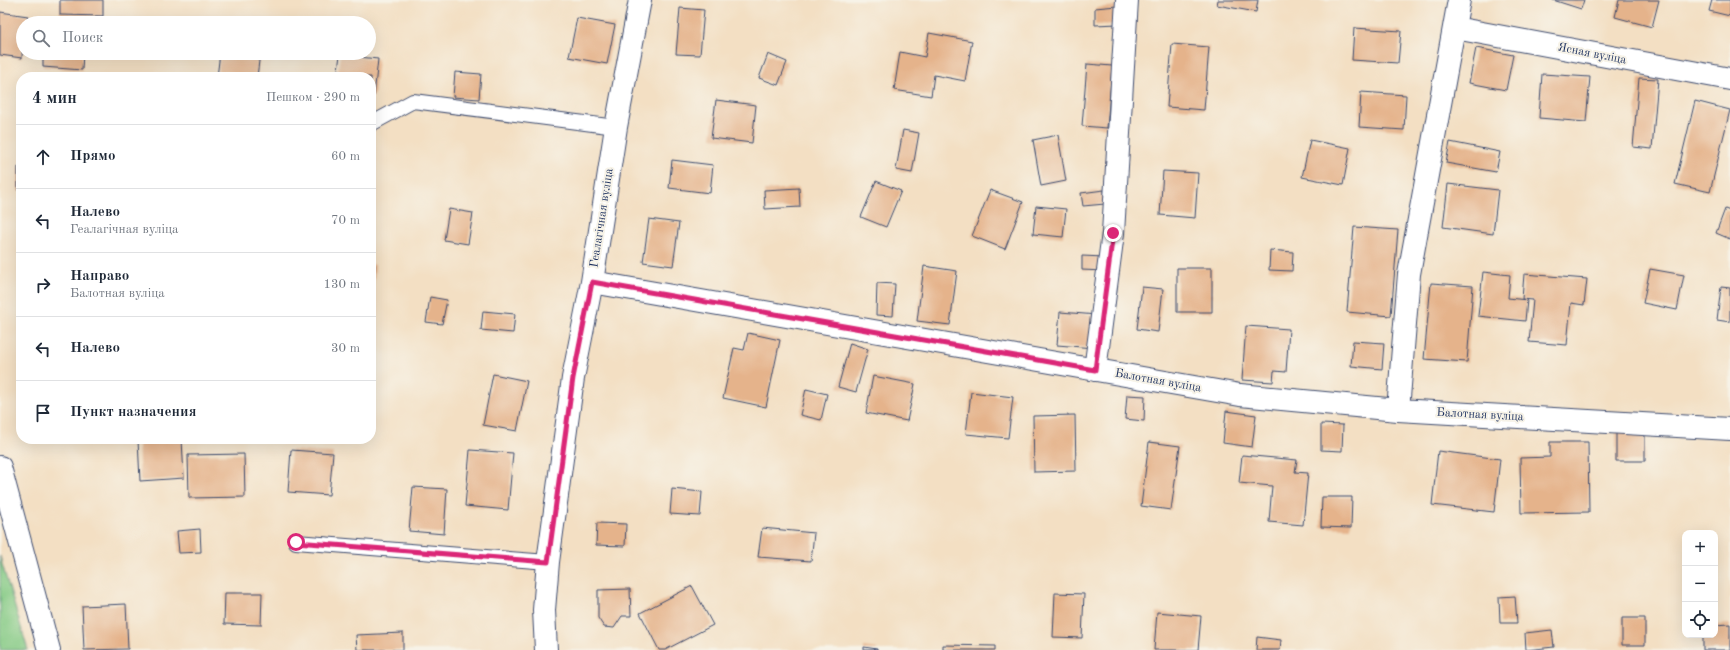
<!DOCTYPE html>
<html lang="ru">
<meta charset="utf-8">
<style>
body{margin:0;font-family:"Old Standard TT",serif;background:#f6f6f7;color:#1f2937}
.controls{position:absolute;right:12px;bottom:12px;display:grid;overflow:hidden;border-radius:8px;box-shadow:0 4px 16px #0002}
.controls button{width:36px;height:36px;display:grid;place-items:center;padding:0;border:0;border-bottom:1px solid #e0e1e3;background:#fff;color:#1f2937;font:20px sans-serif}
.stop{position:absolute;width:12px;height:12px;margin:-9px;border:3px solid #db2777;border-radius:50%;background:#fff}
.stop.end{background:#db2777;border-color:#fff;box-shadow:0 1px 4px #0008}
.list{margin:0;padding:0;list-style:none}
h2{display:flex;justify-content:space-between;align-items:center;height:52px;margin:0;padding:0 16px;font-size:17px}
h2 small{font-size:13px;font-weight:400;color:#747a83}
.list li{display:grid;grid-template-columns:26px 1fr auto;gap:12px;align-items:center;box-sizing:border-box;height:64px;padding:0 16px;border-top:1px solid #e0e1e3}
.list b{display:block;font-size:15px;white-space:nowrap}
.list p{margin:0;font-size:13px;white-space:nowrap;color:#747a83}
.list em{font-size:13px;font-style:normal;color:#747a83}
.icon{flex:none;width:22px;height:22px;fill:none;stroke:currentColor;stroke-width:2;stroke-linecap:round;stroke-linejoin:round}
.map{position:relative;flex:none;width:1730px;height:650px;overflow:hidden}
.search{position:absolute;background:#fff;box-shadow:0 4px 16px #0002;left:16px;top:16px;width:360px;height:44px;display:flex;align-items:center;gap:10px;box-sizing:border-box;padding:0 14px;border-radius:22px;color:#747a83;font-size:15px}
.panel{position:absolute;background:#fff;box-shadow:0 4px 16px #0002;left:16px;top:72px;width:360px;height:372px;border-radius:16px}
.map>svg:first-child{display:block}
.grass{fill:#85ca85;stroke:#507c72}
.building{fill:#e5b38b}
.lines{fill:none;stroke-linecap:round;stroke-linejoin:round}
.service-casing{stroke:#3b496d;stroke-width:16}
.minor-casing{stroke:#3b496d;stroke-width:24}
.service{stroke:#fff;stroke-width:14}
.minor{stroke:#fff;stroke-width:22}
.route{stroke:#db2777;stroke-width:5}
.labels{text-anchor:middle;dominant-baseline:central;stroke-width:4;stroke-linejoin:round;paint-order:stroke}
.street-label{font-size:12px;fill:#1b2f5e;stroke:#f7f3e8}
</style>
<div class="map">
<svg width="1730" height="650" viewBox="0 0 1730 650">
<rect width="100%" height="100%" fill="#f7f3e8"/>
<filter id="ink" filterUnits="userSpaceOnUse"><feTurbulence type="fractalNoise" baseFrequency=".025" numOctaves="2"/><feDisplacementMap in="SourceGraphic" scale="8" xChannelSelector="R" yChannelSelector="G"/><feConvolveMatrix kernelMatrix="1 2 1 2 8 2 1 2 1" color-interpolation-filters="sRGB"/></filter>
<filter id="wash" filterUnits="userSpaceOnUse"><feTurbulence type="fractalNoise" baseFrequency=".012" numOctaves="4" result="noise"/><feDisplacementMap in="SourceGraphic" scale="16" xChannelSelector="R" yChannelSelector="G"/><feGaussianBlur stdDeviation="0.9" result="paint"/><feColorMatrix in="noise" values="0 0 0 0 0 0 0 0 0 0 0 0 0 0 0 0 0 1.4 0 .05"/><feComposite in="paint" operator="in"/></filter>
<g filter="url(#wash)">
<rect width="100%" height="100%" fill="#f3dfc3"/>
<path class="grass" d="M0,556L2,564L28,650H0Z"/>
<g id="blocks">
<path class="building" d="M60,0H103V16L60,15Z
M1218,0H1258L1256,12L1217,5Z
M1553,0H1584L1581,9Z
M1619,0H1659L1652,27L1615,17Z
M1712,0H1730V16L1709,11Z
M1117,6L1118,24L1095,25V8Z
M680,8L704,10L700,55L676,54Z
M0,12L28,16L27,23H23L22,58L0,55Z
M577,18L615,25L607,64L569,57Z
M1354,28L1401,31L1398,63L1352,60Z
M929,33L972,41L965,81L934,75L931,96L894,90L900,52L925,57Z
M1172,44L1209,47L1204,110L1167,107Z
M1476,48L1513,55L1506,90L1469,83Z
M43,53H83L82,70L43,67Z
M220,53H260L257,77H217Z
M768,54L787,62L778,85L759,78Z
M340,55L378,59L374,96L371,95V77H337Z
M1087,64L1112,66L1107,128L1082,126Z
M455,72L481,74L479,99L453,97Z
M1542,74L1590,77L1586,122L1539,118Z
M1639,78L1658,79L1652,149L1633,147Z
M1361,92L1406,95L1404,130L1359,127Z
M716,100L756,105L752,143L711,138Z
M1695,101L1730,110L1710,192L1675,184Z
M903,130L919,133L912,173L896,170Z
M1058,135L1066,181L1041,186L1033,140Z
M1310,140L1350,148L1343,185L1302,177Z
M1450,142L1500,152L1496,172L1446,163Z
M371,149L373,150L372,161H371Z
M672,160L713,165L710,193L669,188Z
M18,167H21V191H18Z
M1163,171L1198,173L1195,218L1160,215Z
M876,181L901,191L886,227L861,217Z
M1448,184L1498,190L1493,234L1443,227Z
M799,188L800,207L765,209L764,190Z
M990,190L1023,202L1005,249L972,236Z
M1104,190L1105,204L1083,206L1081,193Z
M1036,206L1066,209L1063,237L1033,234Z
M449,209L473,213L468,244L444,240Z
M1725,209L1730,211V239L1716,233Z
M649,219L679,223L673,266L643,262Z
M1354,227L1398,230L1391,316L1347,312Z
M1270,250L1293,252L1292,271L1269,270Z
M1082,256L1104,257L1103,271L1082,270Z
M371,264L375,265L372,307H371Z
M924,266L957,271L950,325L917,321Z
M1177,268H1212V312H1177Z
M1650,269L1684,275L1677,310L1643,303Z
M1483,272L1510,275L1508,298L1527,300L1525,321L1478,316Z
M1524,274L1587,279L1584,305L1571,303L1567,345L1529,342L1533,300L1522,299Z
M877,283L895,284L893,316L876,315Z
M1431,283L1473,286L1467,362L1424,359Z
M1142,287L1163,289L1158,332L1137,329Z
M1721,287L1730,288V322L1717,320Z
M430,297L447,300L442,324L426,322Z
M483,311L515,314L513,333L481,330Z
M1060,312L1097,315L1094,348L1057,345Z
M1246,326L1289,329L1286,372L1274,371L1273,382L1242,380Z
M748,333L780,340L766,407L723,398L734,348L744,350Z
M1353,341L1384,343L1382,369L1351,366Z
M850,343L868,349L856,392L838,387Z
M493,374L527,381L517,431L483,425Z
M873,376L915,384L907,421L866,413Z
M806,389L827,394L821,420L800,415Z
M971,392L1013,397L1008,438L966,434Z
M1127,395L1145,396L1144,421L1125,419Z
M1226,411L1256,415L1252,447L1223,443Z
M1075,415L1076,471L1034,472L1033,416Z
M1321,424L1343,425L1342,451L1321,450Z
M1616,431H1645V461H1616Z
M182,439L184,478L140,481L138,440Z
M1149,442L1180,446L1171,510L1141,506Z
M1550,442H1588L1589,512L1521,513L1520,458L1550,457Z
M291,450L333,453L329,495L288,492Z
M470,450L513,453L508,510L465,506Z
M1438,451L1500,459L1494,512L1432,505Z
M244,454L245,497L189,498L188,455Z
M1242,455L1297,460L1295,472L1308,473L1303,525L1269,522L1272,486L1239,483Z
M413,487L447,489L444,534L409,531Z
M672,489L702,492L700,516L670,514Z
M1322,497H1352L1351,528L1321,527Z
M597,523L626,524L625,546L596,545Z
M762,528L814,533L811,561L758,557Z
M200,529L201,552L179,553L177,531Z
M692,586L713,625L665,650H659L640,613Z
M630,589L631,616H622L614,628L604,627L598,618V590Z
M225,593H262L261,625L224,624Z
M1055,593L1084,594L1082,638L1053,637Z
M1515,596L1517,623H1500L1499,597Z
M126,604L128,649L84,650L82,606Z
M1157,612L1201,616L1198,650H1154Z
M1622,618H1645V645H1622Z
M1730,624V650H1703V635H1715V625Z
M1552,630L1554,647L1526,650L1525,633Z
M403,633V650H357L356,635Z
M1257,637L1281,640L1280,650H1256Z
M943,645L995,646V650H943Z
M864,647L877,649V650H864Z"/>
</g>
</g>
<g filter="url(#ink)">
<use href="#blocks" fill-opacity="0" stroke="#3b496d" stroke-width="1"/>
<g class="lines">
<g class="service-casing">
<path id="service" d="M371,124L413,101L616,127
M296,542L548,562"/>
</g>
<g class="minor-casing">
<path id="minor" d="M1455,28L1730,79
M592,282L1240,395L1398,410L1730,429
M1095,370L1113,233L1127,0
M1398,410L1409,274L1459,0
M0,467L49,650
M546,650L544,610L548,562L573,378L592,282L616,127L640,0"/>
</g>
<use href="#service" class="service"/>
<use href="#minor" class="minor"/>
</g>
</g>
<g class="lines" filter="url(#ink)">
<path class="route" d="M296,542L548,562L573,378L592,282L1095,370L1113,233"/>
</g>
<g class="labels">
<g class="street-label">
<text transform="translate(1592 54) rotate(11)">Ясная вуліца</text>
<text transform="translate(602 218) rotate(-81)">Геалагічная вуліца</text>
<text transform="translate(1158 381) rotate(10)">Балотная вуліца</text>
<text transform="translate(1480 415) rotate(3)">Балотная вуліца</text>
</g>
</g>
</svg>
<div class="controls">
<button>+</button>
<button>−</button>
<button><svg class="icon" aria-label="locate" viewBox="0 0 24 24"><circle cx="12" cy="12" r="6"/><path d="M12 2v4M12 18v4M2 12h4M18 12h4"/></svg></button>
</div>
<div class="stop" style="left:296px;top:542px"></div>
<div class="stop end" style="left:1113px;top:233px"></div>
<div class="search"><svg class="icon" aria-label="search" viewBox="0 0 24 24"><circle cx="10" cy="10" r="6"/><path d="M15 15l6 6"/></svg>Поиск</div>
<section class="panel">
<h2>4 мин<small>Пешком · 290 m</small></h2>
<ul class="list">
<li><svg class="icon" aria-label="ahead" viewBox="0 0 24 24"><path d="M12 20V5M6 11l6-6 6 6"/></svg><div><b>Прямо</b></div><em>60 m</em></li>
<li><svg class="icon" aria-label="left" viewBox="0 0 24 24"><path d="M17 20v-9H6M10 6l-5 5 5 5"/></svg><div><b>Налево</b><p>Геалагічная вуліца</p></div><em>70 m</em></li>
<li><svg class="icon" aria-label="right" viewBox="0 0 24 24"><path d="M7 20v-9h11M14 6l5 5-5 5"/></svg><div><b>Направо</b><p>Балотная вуліца</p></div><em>130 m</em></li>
<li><svg class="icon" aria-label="left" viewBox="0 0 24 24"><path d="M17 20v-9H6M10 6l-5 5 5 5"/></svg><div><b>Налево</b></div><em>30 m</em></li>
<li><svg class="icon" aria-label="arrive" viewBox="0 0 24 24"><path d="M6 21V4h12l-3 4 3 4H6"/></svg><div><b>Пункт назначения</b></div></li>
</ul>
</section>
</div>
